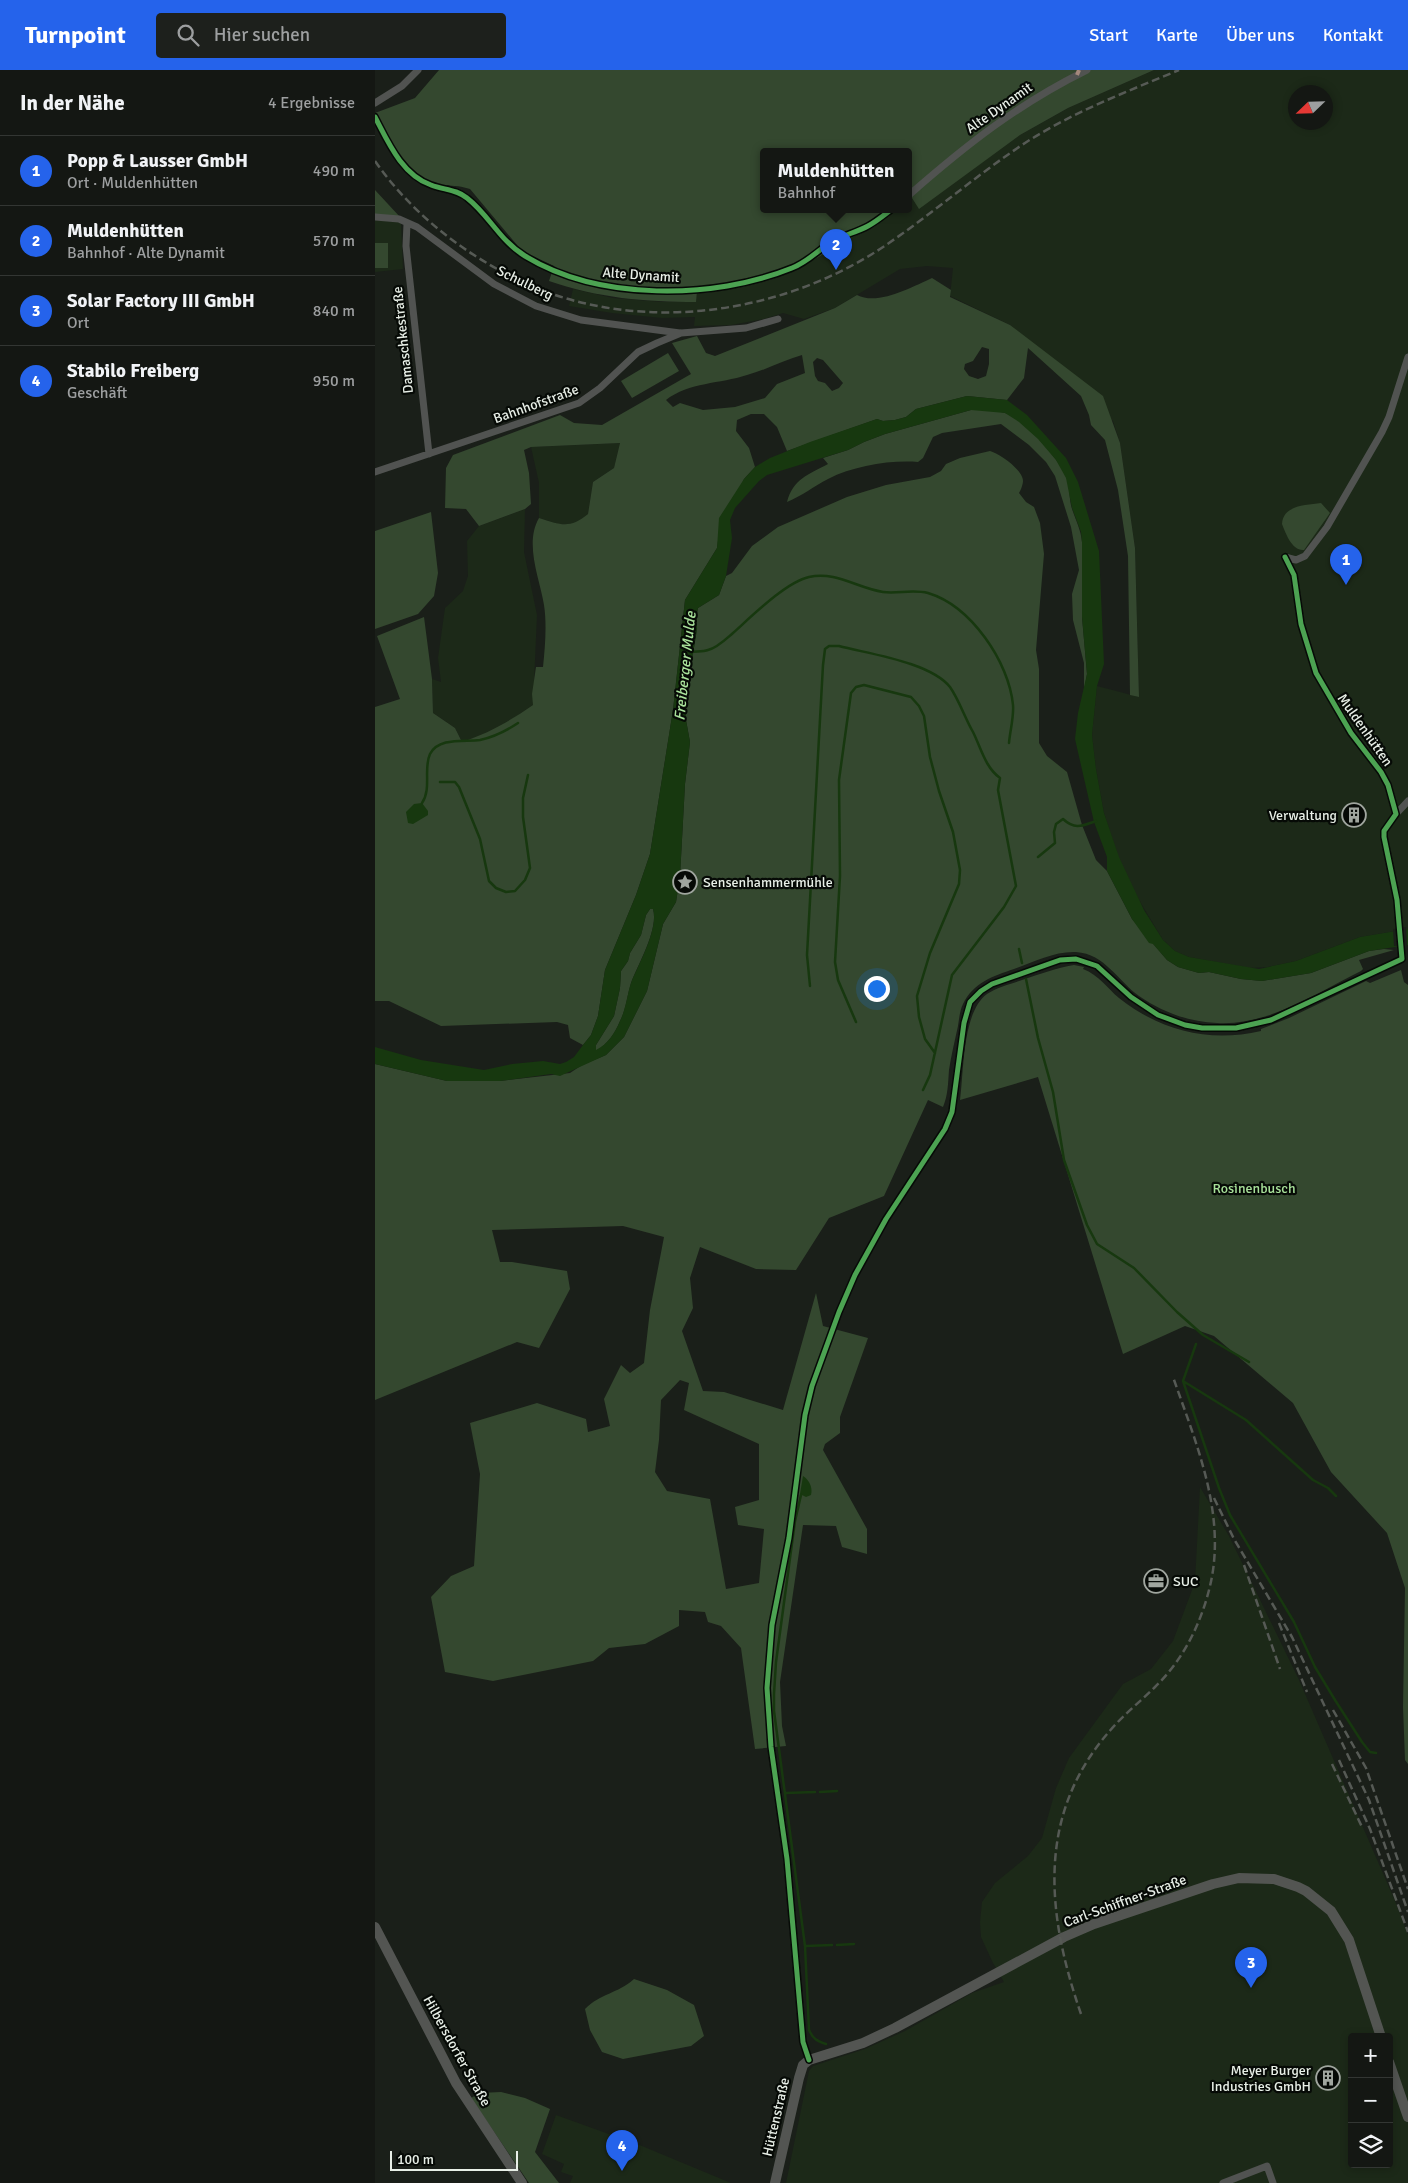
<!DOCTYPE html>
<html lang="de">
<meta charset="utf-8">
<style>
body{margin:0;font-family:Signika,sans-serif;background:#1d201c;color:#f1f3f6}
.controls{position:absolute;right:15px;bottom:15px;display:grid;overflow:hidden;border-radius:5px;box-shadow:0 2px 8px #0003}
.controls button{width:45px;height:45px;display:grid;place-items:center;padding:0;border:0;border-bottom:1px solid #333633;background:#141713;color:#f1f3f6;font:25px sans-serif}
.compass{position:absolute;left:913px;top:15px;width:45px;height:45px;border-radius:50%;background:#141713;box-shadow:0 2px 8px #0003;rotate:247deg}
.scale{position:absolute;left:15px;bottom:12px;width:128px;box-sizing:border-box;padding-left:5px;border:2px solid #e8efe7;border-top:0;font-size:14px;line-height:18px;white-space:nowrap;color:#e8efe7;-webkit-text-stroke:4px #060a06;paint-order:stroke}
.you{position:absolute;left:501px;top:918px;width:18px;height:18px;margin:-12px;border:4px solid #fff;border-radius:50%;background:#1a73e8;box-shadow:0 0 0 8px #1a73e833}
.badge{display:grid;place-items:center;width:32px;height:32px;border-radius:50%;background:#2563eb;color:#fff;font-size:16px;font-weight:700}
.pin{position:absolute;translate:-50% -41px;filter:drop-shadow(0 1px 2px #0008)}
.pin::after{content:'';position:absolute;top:26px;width:18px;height:15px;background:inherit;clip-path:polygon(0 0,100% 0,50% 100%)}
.popup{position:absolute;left:385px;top:78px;width:152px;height:65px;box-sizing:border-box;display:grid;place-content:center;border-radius:5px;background:#141713;filter:drop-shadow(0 1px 4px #0005);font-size:16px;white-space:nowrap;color:#9d9fa0}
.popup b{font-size:19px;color:#f1f3f6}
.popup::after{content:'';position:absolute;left:50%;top:100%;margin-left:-10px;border:10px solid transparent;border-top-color:#141713}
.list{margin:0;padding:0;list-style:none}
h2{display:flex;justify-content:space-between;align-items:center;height:65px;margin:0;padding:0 20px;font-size:21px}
h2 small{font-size:16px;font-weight:400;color:#9d9fa0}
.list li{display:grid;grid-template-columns:32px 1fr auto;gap:15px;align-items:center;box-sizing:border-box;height:70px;padding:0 20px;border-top:1px solid #333633}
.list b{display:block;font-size:19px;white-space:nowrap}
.list p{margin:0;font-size:16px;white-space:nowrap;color:#9d9fa0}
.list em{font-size:16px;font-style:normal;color:#9d9fa0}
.icon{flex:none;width:28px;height:28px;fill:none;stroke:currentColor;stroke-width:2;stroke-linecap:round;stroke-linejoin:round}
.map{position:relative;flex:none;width:1033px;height:2113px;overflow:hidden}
header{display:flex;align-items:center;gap:30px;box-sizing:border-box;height:70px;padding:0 25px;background:#2563eb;color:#fff}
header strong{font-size:24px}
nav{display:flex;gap:28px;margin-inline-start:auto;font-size:18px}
.search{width:350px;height:45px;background:#1d201c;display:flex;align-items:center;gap:12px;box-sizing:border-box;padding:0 18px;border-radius:5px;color:#9d9fa0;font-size:19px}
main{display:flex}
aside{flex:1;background:#141713}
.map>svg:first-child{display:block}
.built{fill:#1c2918;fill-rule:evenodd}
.green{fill:#34482f;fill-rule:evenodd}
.water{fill:#17380f;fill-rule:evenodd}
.pier{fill:#1a1f19}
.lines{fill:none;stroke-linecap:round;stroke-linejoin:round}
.stream{stroke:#17380f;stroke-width:2.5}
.street{stroke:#515351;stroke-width:7}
.secondary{stroke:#535552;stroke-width:10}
.rail{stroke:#565a55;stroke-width:2.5;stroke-dasharray:8 4;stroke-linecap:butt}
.quiet{stroke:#a5887d;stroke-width:4;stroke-dasharray:8 4;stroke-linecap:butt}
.cycleway-casing{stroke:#060a06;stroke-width:8}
.cycleway{stroke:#4ca352;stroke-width:5}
.labels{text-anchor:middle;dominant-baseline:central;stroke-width:4.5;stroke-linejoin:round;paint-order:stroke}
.street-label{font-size:14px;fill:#e8efe7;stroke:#060a06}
.poi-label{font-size:14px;fill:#e8efe7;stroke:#060a06;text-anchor:end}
.park-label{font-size:14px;fill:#a8e19a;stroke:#060a06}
.water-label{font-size:15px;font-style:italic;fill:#aae39c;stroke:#060a06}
</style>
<header>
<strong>Turnpoint</strong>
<div class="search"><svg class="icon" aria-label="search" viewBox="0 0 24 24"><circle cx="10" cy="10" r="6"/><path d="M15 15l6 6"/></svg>Hier suchen</div>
<nav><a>Start</a><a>Karte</a><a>Über uns</a><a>Kontakt</a></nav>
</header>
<main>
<aside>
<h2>In der Nähe<small>4 Ergebnisse</small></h2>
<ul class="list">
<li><span class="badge">1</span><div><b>Popp &amp; Lausser GmbH</b><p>Ort · Muldenhütten</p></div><em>490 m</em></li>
<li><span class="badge">2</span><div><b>Muldenhütten</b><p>Bahnhof · Alte Dynamit</p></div><em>570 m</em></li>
<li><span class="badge">3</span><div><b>Solar Factory III GmbH</b><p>Ort</p></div><em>840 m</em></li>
<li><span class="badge">4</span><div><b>Stabilo Freiberg</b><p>Geschäft</p></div><em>950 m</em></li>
</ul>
</aside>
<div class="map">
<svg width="1033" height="2113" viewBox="0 0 1033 2113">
<rect width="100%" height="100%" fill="#1a1f19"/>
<path class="built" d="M779,0H1033V859L985,867L921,891L893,897L874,898L814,887L800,881L788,870L755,815L743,787L729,743L721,699L717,665L722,616L764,627L760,478L745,373L738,351L635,255L575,226L578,198L552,196L525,199L460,238L429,249L408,243L389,249L356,255L319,256L320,247L287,248L237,243L194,236L198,219L238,228L287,232H321V221L476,168L499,157L523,139H534V131L552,116L579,112L645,65L693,38ZM921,22H951V52H921Z
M0,150L24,152L26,154L28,199L0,202Z
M245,373L239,398L218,412L213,444L201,454H183L164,448V413L156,377Z
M150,439L149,482L162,545L158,635L135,651L112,664L87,672L80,658L58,643L57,609L66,612L63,588L70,538L88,521L93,506L92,471L104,456Z
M825,1417L854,1466L924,1610L1020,1831L1033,1865V2113H411L434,2001L438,1996L490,1979L530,1961L597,1923L629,1912L618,1893L606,1867L605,1852L607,1832L620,1813L653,1786L667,1768L681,1718L694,1688L748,1614L776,1599L798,1571L820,1512ZM977,1967H1014V2094H977Z
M181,2045L267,2076L356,2113H195L198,2106L186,2102L189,2094L167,2084Z"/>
<path class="green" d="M64,0H779L693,38L645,65L544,139L537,128L534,131V81H388V139H523L499,157L476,168L433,193L397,208L322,221L321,232C270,232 223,228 174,211L179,196L147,181L95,119C81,114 58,116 49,112C28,103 11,65 0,47V43L40,28Z
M0,120L25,147L0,144Z
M0,173H13V198H0Z
M557,208L576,220L575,227L635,255L728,326L745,373L760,478L764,627L755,625L753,486L743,420L730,370L716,355L714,345L706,326L653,278L649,308L632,330L592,326L541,339L531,347L520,350L508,351L502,349L412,381L402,357L389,344H376L362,350L361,361L374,378L380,397L369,409L344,464L342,478L310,530L298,640L275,784L261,825L230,900L223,946L216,965L208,975L195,968L193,955L182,952L66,956L14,931H0V637L25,629L2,566L49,547L57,609L58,643L80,658L87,672C114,663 135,651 158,635L157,624L161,597H168C170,577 172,555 169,535C165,509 149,474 164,448C186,455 195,459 213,444L218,412L239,398L245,373L156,377L149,380L154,403L156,434L150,439L104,456L91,439L70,438L71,398L78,385L185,345L199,353L227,355L316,304L297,273L322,266L331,283L340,286L460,238L482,225C503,236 537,217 557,208ZM607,277L614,279V294L611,306L603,309L594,306L589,299L590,294L598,291ZM427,285L430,303L402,314L390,328L360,337L328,340L305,333L298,337L291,330C314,312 345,314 372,305C391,300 409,290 427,285ZM442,288L448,290L468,313L464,318L457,321L450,313L443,311L440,306L438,292Z
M293,283L304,301L257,328L246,311Z
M596,340C607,340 619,340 630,343C651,351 684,388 692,409C695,419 694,430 697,439C701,451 706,460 707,472V547L712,604L709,621V593L698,550L697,524L704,500L696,457L680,406L671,392L654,375L626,354L567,363L558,367L548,388L543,392C514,390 479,396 453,409C439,416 427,426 412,432C418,409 433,405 453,394L448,388L473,380L489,372L510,364Z
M615,381C624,383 648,400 648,411C648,414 646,420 644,423L651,432L659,437L665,453L669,484L661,580L664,599V673L672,686L692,702L707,755L721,790L732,801L757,849L792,890L803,897L824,903L834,902L866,909L887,911L936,903L994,881L1009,879L1019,880L984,890L988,899L986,901C942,923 893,956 842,953C814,952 787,942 764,926C743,911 730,884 701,882C680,881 658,892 639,899C618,906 598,913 588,934C585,940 584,949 583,956C580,970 576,986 574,1000C573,1014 573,1025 568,1037L553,1030L509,1126L454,1148L421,1200L381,1199L325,1177L315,1208L318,1238L307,1261L328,1321L349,1322L408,1340L441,1223L448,1256L493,1268L465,1347V1363L450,1374L448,1380L492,1459V1484L467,1477L461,1456L428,1455L405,1612L407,1656L411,1676L380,1679L366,1578L346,1556L333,1552L330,1542L304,1540V1556L270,1574L234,1578L218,1591L118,1611L70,1602L56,1527L76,1506L99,1496L105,1404L95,1353L162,1333L211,1349L213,1362L235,1356L229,1329L246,1295L255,1303L269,1293L275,1240L289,1167L248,1156L117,1160L125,1192H137L192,1201L195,1219L164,1278L142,1272L0,1330V994L72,1011H125L195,1003L207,995L231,985L249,967L272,921L288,854L301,832L305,806L310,714L315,672L311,650V627L322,559L321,548L323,538L344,525L351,506L357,503L377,476L403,457L472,427L511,415L555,407L566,401L571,394L585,388ZM305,1310L314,1313L309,1340L384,1374V1430L360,1437L363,1455L389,1459L384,1513L351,1519L335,1429L292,1421L280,1402L284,1370L286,1330Z
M946,433L955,443L929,480C917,481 911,464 907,454C908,435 931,435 946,433Z
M56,442L63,503L59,526L43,544L0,559V461Z
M275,839H278C284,859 263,894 256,913C252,926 251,940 245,951C240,963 233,974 221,981V975L239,946L245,918L246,901L253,891L255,883L266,865L271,845Z
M699,895L709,897L708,899C724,905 732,918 744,928C786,961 834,973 886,961V959L914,948L991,911L995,913L1026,900L1029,912L1033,915V1694L1030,1690L1028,1637L1030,1518L1012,1463L956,1402L918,1333L839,1266L810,1256L748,1284L663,1007L585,1030C589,1002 587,942 612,924C622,917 636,914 647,910C665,904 681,898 699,895Z
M259,1909L292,1920L319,1935L329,1966L316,1976L248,1989L227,1982L215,1960L210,1939C226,1923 242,1924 259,1909Z
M126,2022L150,2028L175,2039L160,2082L184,2113H154L96,2028L105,2023Z"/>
<path class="water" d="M592,326L632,330L652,345L691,388L703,412L724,481L729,594L722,616L717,665L721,699L729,743L744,787L769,840L788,870L800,881L814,887L884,899L921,891L985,867L1033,859V875L994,881L936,903L887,911L866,909L834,902L824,903L803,897L792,890L778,874L774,873L757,849L732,801V787L719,752L700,669L703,643L712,604L707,547V472L706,462L697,438L691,408L681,390L663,369L644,352L630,343L596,340L510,364L489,372L473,380L392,405L384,411L360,438L355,450L357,468L351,506L344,525L323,538L321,548L322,559L311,627V650L315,672L310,714L305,806L301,832L288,854L272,921L249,967L231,985L185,1006L176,1004L125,1011H72L0,994V977L46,990L109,1000L137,994L168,991L185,994L191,992L199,987L208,975L216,965L223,946L230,900L261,825L275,784L298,640L310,530L342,478L344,448L369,409L380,397L395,388L435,372L502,349L508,351L520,350L531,347L541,339ZM275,839H278C284,859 263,895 256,913C252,925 251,939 245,951C240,963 233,974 221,980V975L239,946L245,918L246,901L253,891L255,883L266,865L271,845Z
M47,733L53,741V745L38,754L33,753L31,742L39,734Z
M428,1406C434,1410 438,1417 436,1425L431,1427L425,1424Z"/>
<path class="pier" d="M1031,857L1032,875L1019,876L1018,859Z"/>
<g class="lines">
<path class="stream" d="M315,582C321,581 328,582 333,580C342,578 351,569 358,563C376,547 411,512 434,507C461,501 482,518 508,522C523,524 537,519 553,523C596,536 634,592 638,635C639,647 635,661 634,673
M65,712H80L84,717L105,769L114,811L121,818L131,822L140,821L150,810L155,798L148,747V728L153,705
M47,733C57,718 48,699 55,684C64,667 89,672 105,670C119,667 131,661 143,653
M663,787L680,773L679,762L681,754L688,749C700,760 707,756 721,751
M644,879L647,893
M651,909L663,968L678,1022L689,1090L712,1155L722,1174L759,1198L802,1242L828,1265L874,1292
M435,916L432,885L448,595L450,579L454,576H464C494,584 555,592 575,617C584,630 590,648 598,662C606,678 610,697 625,708L623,720L641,816L629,837L577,905L555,1005L548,1020
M481,952L463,910L460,892L465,806L464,710L476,623L481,617L489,615L536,627L544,636L549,646L555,687L564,721L578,762L585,800L584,814L555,883L542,926L544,947L550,969L560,983
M821,1274L808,1311L844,1418L855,1445L919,1552L940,1597L960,1630L987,1672L995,1682L1001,1683
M808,1311L871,1350L938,1410L953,1418L961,1426
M426,1425L420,1451L401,1592L399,1624V1641L430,1876L434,1960C438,1969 442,1971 451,1974
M445,1722L462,1721
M411,1723L440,1722
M462,1875L479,1874
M431,1876L457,1875"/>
<path class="street" d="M0,33L27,16L43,0
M0,47C13,72 27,105 56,115C69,120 81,119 92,128C114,145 125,171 150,186C224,231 338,230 417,198C433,192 444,179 458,171C469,165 482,162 493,156C502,151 509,145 517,139
M534,125C591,75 643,34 712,0
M0,147L24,149L42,157L119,214L161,236L206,250L305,263
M32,154L31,176L54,384
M0,402L204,333L225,318L263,282L282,273L306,263L371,258L403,249
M910,487L921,490L930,486L952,457L1007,362L1014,347L1033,287
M1021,744L1033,731
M434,1990L428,1972L412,1789L396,1677L392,1618L397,1555L414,1468L430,1345L437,1316L464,1242L480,1205L511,1149L570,1059L577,1042L589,953L595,932L606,921L617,914L685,890L701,889L722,896L756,927L783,945L810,955L827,958H861L896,950L1027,889L1022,830L1009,767V761L1021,744L1013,715L1006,702L976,663L941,603L926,554L919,505L910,487
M848,2113L892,2096L898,2113"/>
<path class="secondary" d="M0,1857L81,2013L147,2113
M1014,1992L1033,2047
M400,2113L424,2008L428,1995L434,1990L488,1973L520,1958L689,1867L719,1854L838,1814L864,1808L899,1809L923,1817L931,1821L956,1841L974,1870L1006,1967"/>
<path class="rail" d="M0,91C41,150 103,195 169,221C278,262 408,242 505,179C555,146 600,106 650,73C698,42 751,22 804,0
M839,1428L859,1469L917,1567L994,1730L1033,1842
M869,1495L905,1599
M904,1553L932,1622
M958,1640L991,1698L1033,1819
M964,1690L995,1759L1033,1862
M957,1694L987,1757
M706,1944C670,1840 661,1739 741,1654C753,1641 767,1630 780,1617C808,1590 826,1554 835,1516C852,1445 821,1373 798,1307"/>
<path class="quiet" d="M702,5L704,0"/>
<g class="cycleway-casing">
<path id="cycleway" d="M0,47C13,72 27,105 56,115C69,120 81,119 92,128C114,145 125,171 150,186C224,231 338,230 417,198C433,192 444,179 458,171C469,165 482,162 493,156C502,151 509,145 517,139
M434,1990L428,1972L412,1789L396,1677L392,1618L397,1555L414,1468L430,1345L437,1316L464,1242L480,1205L511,1149L570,1059L577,1042L589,953L595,932L606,921L617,914L685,890L701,889L722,896L756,927L783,945L810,955L827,958H861L896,950L1027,889L1022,830L1009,767V761L1021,744L1013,715L1006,702L976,663L941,603L926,554L919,505L910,487"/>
</g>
<use href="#cycleway" class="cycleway"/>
</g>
<defs>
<g id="building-ring" transform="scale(1.25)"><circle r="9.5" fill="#060a06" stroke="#a0a69f" stroke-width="1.5"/><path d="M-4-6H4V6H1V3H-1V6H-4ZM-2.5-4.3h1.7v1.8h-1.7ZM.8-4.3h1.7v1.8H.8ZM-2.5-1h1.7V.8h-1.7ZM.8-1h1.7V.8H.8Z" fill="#a0a69f"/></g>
<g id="sight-ring" transform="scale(1.25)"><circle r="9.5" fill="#060a06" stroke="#a0a69f" stroke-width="1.5"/><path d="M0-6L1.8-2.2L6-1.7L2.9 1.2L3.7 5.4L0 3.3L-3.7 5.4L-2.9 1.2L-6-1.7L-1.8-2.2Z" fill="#a0a69f"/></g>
<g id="office-ring" transform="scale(1.25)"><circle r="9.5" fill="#060a06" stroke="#a0a69f" stroke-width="1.5"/><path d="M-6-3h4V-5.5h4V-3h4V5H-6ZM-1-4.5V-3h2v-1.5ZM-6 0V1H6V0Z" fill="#a0a69f"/></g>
</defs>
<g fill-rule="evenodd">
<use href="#building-ring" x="979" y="745"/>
<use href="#sight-ring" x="310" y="812"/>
<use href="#office-ring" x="781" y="1511"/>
<use href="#building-ring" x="953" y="2008"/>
</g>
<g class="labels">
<g class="street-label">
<text transform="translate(624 38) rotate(-35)">Alte Dynamit</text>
<text transform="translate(266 205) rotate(4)">Alte Dynamit</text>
<text transform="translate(150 213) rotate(26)">Schulberg</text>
<text transform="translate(28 270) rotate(-96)">Damaschkestraße</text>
<text transform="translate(161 334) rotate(-20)">Bahnhofstraße</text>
<text transform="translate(990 660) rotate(55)">Muldenhütten</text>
<text transform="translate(750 1831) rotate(-20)">Carl-Schiffner-Straße</text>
<text transform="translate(82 1981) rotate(61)">Hilbersdorfer Straße</text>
<text transform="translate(401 2047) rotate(-77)">Hüttenstraße</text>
</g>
<g class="poi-label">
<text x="962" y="745">Verwaltung</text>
<text x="328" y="812" text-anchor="start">Sensenhammermühle</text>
<text x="798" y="1511" text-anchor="start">SUC</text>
<text x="936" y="2000">Meyer Burger<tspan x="936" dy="16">Industries GmbH</tspan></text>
</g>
<g class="park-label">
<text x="879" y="1118">Rosinenbusch</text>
</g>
<g class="water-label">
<text transform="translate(310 596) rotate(-84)">Freiberger Mulde</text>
</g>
</g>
</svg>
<div class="controls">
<button>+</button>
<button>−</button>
<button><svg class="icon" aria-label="layers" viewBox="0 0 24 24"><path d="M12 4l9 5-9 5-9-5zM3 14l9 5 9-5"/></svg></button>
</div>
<svg class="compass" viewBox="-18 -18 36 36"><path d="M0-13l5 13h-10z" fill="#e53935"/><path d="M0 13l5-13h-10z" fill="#9d9fa0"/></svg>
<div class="scale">100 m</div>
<div class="you"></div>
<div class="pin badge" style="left:971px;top:515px">1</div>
<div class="pin badge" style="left:461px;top:200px">2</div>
<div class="popup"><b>Muldenhütten</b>Bahnhof</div>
<div class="pin badge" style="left:876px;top:1918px">3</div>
<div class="pin badge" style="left:247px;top:2101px">4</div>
</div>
</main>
